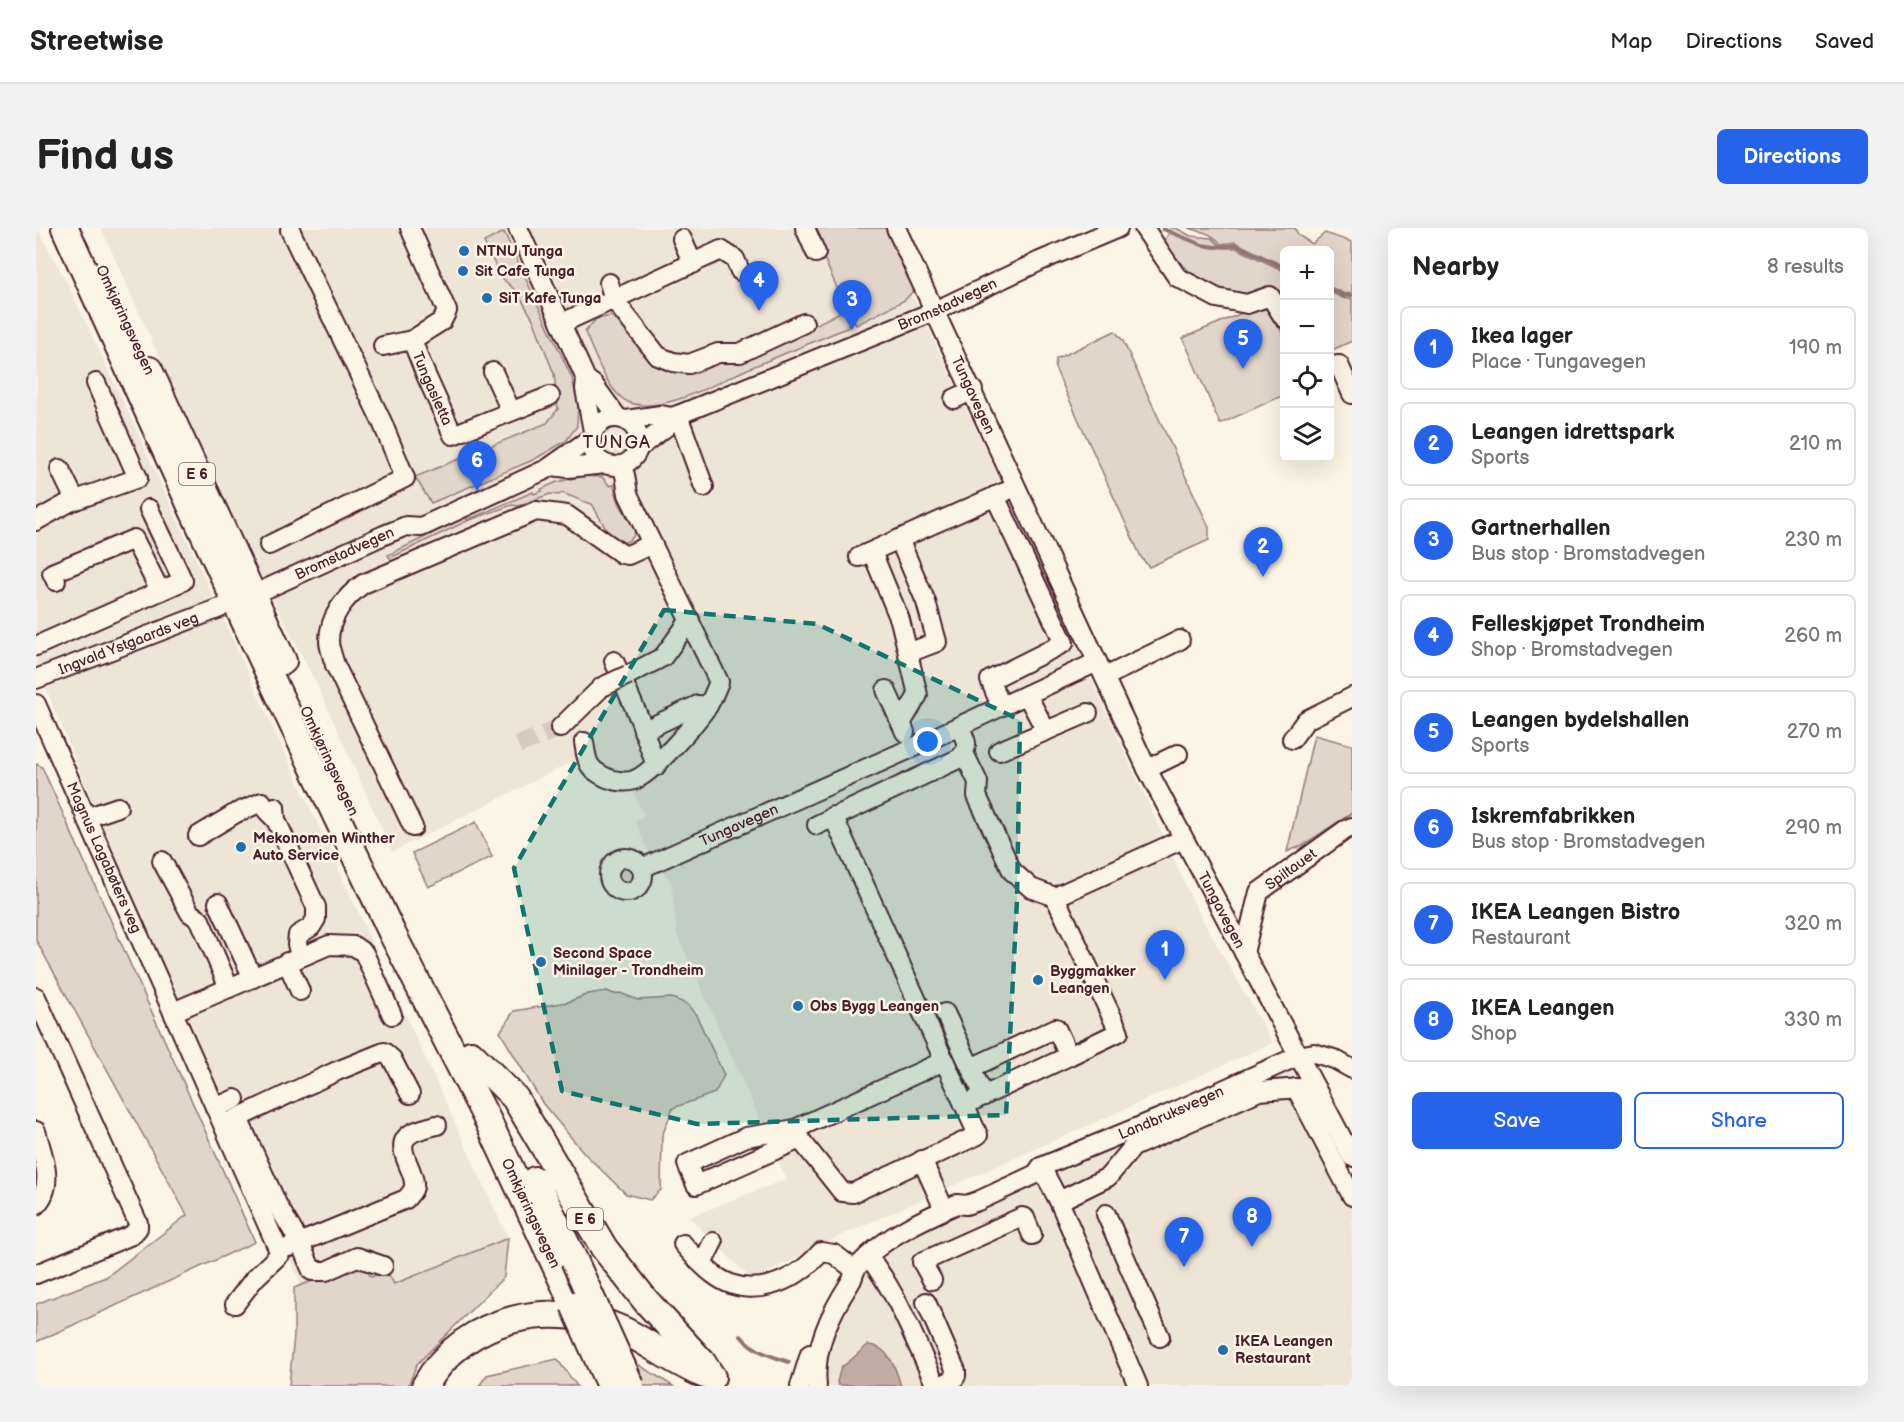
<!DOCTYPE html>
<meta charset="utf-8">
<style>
body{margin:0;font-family:"Balsamiq Sans",sans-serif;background:#f2f2f2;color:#222}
.controls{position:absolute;right:18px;top:18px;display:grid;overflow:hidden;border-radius:9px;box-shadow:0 6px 24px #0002}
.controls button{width:54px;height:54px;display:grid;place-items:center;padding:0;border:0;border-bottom:2px solid #e0e0e0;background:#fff;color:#222;font:30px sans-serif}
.you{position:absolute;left:892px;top:514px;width:21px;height:21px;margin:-15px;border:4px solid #fff;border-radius:50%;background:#1a73e8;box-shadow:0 0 0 9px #1a73e833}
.badge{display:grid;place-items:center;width:39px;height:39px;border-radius:50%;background:#2563eb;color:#fff;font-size:20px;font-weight:700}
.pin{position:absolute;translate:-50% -50px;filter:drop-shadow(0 2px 3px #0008)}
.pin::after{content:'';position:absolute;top:32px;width:21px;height:18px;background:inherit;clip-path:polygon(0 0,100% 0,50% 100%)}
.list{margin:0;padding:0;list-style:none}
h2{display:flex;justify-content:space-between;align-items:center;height:78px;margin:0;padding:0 24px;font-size:26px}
h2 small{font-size:20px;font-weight:400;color:#767676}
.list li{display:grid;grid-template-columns:39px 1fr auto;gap:18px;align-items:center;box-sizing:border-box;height:84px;margin:0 12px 12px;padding:0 12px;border:2px solid #e0e0e0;border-radius:9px}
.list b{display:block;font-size:22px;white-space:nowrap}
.list p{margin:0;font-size:20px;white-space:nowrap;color:#767676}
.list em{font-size:20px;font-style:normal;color:#767676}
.actions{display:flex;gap:12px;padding:18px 24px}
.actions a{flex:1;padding:14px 0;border:2px solid #2563eb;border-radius:9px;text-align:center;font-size:21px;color:#2563eb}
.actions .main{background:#2563eb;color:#fff}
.icon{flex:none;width:33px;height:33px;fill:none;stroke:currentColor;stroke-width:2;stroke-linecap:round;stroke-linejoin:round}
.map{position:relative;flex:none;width:1316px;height:1158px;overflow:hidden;border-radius:9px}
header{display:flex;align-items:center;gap:36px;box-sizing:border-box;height:84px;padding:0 30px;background:#fff;border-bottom:2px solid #e0e0e0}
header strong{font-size:28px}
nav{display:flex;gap:33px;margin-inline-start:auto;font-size:21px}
.intro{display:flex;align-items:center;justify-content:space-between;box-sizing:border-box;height:144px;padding:0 36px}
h1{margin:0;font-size:42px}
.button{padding:15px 27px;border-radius:9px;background:#2563eb;color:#fff;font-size:21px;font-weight:700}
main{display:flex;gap:36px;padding:0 36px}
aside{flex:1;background:#fff;border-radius:9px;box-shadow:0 6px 24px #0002}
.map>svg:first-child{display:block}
.built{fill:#eee5d7}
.green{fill:#e2d5ca;stroke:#967a7a;stroke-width:1.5}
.water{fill:#c0aca5;stroke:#917474;stroke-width:1.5}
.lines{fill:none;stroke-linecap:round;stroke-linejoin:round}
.stream{stroke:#917474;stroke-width:4}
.minor-tunnel{stroke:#d8cac0;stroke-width:18;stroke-dasharray:18 9;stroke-linecap:butt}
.minor-casing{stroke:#4a1f2b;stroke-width:22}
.highway-casing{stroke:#4a1f2b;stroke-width:30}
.minor{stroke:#fcf5e5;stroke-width:18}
.highway{stroke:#fcf5e5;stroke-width:26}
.minor-bridge-casing{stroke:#4a1f2b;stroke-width:22;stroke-linecap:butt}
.highway-bridge-casing{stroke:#4a1f2b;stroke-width:30;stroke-linecap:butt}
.minor-bridge{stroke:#fcf5e5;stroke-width:18}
.highway-bridge{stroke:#fcf5e5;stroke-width:26}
.marked{fill:#0f766e;fill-opacity:0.2;stroke:#0f766e;stroke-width:4.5;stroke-dasharray:12 8;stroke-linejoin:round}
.poi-dot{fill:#1f6fb2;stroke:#fcf5e5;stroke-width:2}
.labels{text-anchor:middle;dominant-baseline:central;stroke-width:5;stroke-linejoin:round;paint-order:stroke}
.shield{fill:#fcf5e5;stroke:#7f5f63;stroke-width:1.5}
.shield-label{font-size:14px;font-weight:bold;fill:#4a1f2b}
.poi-label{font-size:15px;font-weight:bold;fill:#4a1f2b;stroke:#fcf5e5;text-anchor:start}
.street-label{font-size:15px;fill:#4a1f2b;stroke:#fcf5e5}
.quarter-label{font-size:18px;letter-spacing:1.5px;fill:#4a1f2b;stroke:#fcf5e5}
</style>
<header>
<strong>Streetwise</strong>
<nav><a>Map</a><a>Directions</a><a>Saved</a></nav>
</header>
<div class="intro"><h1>Find us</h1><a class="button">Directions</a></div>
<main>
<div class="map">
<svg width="1316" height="1158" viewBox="0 0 1316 1158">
<rect width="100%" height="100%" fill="#fcf5e5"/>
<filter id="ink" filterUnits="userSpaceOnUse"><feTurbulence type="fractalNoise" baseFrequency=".0167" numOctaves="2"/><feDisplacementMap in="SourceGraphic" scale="12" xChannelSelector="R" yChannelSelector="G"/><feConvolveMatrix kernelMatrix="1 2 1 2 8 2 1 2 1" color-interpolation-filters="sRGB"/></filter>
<g filter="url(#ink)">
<path class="built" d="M1,0L30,53L82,162L472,1010L358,1056L335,1049L325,1034L258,1060L265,1056L227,973L60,583L0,436Z
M65,0H845L980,286L1160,680L1237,815L804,1008L716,1052L653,989L750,951L641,706L635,655L609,617L599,593L608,588L595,558H572L556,524L356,624L282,459L201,302Z
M1257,842L1316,945V1158H791L783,1140L817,1059L867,1012Z"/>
<path class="green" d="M775,0H852L875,43L878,62L869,72L820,97L818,93L812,96L813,99C780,113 747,126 714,140C683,153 626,188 592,174C572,165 557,123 549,104L560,91L575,88L596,105L624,135L690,131L698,136L762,106L810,81Z
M1135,0H1140L1155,8L1176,10L1187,20H1200L1248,43V78L1207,72L1164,54L1127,17Z
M1152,0H1259L1262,7L1276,16L1289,5L1316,14V65L1309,66L1294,59V22H1248V38L1199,14L1185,16C1175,4 1166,4 1152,0Z
M468,4L536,150L542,176L541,198L530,213L497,232L395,275L379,249L511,195L522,181L518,146L497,91L481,64L465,49L448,14Z
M1294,64L1309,71L1316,70V113L1294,123Z
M1232,74L1248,110V167L1184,196L1147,110Z
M1079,103L1087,113L1173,299V312L1113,339L1105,329L1019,140L1020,131Z
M548,248L566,249L574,258L578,257C580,268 584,278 590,287C594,294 598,295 599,304C597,312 590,315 582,315L572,305L556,276C544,273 536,268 525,265L523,267L514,266L482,278L476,277L431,293L354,330L352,327L430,289L431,292L497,264L498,266L506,263L505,261L521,254Z
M1278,507L1316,517V585L1267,617L1251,624Z
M0,536L6,539L219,1014L0,1114V1076L70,1049L151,987L0,712Z
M440,594L456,629L392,659L376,625Z
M580 648a11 11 0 1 1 22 0a11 11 0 1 1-22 0Z
M571,763L578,766L584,765L602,772L636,770L651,776L660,787L688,847L679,865L637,880L626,908L625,962L614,972L590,966L549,926L507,876L464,804L478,783L532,774L552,766Z
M472,1010L468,1049L381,1136L372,1158H253L258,1107V1060L325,1034L335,1049L351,1043L358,1056Z
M521,1131L541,1158H443L451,1147Z
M598,1134L637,1158H608Z"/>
<path class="water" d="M832,1117C853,1118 860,1141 865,1158L802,1157L801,1154L805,1139C816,1133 822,1124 832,1117Z"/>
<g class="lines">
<path class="stream" d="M1127,1L1166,17L1179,19L1200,17L1248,40
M1294,61L1308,68L1316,67
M705,1108C717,1123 735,1128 753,1134"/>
<path class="minor-tunnel" d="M482,517L524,500"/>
<g class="minor-casing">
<g id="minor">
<path id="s1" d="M374,0L411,83L406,93L376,112L389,145L417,207L514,168"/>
<path d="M482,0L550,151L549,161L557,203"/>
<path d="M769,0L780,25"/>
<path id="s2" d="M860,0L1111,541L1316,929"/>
<path d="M1108,0L1141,49L1181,70L1211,76L1234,68L1248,90"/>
<path d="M646,11L657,36"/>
<path d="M573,55L578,72L622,128L637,134L653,136L682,125H704L768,95"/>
<path d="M526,95L685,22L699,31L704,43"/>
<path d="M347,118L376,112"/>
<path d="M1294,138L1303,137L1316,166"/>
<path d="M457,144L475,183"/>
<path d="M550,151L558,157L582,190"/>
<path d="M918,171L937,162"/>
<path d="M642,187L668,259"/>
<circle cx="579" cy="214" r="24"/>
<path id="s3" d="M590,192L625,187L636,189L642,187L899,83L1004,33L1082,0"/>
<path d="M602,220L630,199L636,189"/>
<path d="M516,238L532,240L569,236"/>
<path d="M24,241L39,272"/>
<path d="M959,268L1028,415L954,452L965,478"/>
<path d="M0,293L34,274L102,250L60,155"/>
<path d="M863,311L890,374L901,414L872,425"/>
<path d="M233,317L369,250L346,194L254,2L255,0"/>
<path d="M836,324L864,392L882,467L866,494"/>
<path d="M823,329L969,264"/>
<path d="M20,353L16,345L98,311L124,363"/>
<path id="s4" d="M232,360L348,307L370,298L385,299L511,241L555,210"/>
<path d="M0,418L147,353L113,281"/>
<path d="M578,433L604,492L620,538"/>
<path d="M592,447L627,429L654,392"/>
<path d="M1069,449L1144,412"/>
<path id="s5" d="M0,451L184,380"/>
<path d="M850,462L869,504"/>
<path d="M991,467L1010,503L1052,485"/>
<path id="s6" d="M0,476L243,1023L244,1026L218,1051L199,1076"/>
<path d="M524,500L566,459"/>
<path d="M607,503L662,477L672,478"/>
<path d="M1256,511L1270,492L1316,469"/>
<path d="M548,514C551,534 551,541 571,550C578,553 591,555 598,552C616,546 659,496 671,479C676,472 679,463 683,454L592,266L589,247L585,237"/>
<path d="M963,523L1010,503"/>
<path d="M928,525L942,554L941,568L976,643L995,660L1019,669L1147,611"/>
<path d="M1111,541L1142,526"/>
<path d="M239,579L240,592L280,679V691L275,699L262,707L261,716L264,728"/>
<path d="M50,590L82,579"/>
<path d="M781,597L924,530C935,516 929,512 923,498"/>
<path d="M377,599L299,437C297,429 293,420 293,413C293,389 309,369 327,356L500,283L531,287L586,326L592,327L616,316"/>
<path d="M162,608L200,585L226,574L232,584L240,592"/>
<circle cx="590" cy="647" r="17"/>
<path d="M126,633L154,685L164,692L193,760"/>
<path id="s7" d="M606,640L876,520L1061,434"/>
<path d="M1019,669L1083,804L1033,828"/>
<path d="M182,675L217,750"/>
<path id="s8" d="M1208,725L1223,664L1309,602L1316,599"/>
<path d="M251,734L264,763"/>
<path d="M0,769L102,995V1000L96,1007L0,1046"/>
<path d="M137,784L293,717L318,718L328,725L356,787"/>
<path d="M909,785L948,868"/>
<path d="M1260,860L1316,968"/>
<path d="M928,877L1033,828L1020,800L935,840"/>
<path d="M179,880L199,871"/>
<path d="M202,890L242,978L264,1015L276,1043H290L321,1029L347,1038"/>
<path d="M191,895L301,843L348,824L356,831L374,866"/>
<path d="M759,901L710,909L651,936L660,957L764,911L806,964L817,965L942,907L797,588"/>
<path d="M0,903C6,926 20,957 0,977"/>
<path d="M764,911L759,901L908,833"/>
<path d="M886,932L908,981"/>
<path d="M1005,939L1023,973L1102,1158"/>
<path d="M1023,973L1072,949L1097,919L1223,863L1279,859"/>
<path d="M1070,986L1124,1109"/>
<path d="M647,1016C656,1026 666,1038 677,1046C713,1074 758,1055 785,1024L798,1026L819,1042"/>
<path d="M253,1019L370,971C374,966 379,962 378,955C377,938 354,915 378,904C385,901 393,899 401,897"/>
<path d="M832,1028C862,1066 880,1115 900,1158"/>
<path d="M666,1036L677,1014"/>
<path d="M896,1052L886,1034L986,989L989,990L996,1007"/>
<path d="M890,1074L920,1143V1148L917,1152L902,1158"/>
<path d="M764,1158L774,1126"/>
<path id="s9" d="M781,1158C777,1121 794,1086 814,1055C817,1051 817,1047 819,1043C821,1038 827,1033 831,1029C856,1005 890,990 921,976L930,977L942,973L1000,946L1005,939L1129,888L1262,828L1278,825L1298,831L1316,841"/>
</g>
</g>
<g class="highway-casing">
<g id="highway">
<path id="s10" d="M29,0L154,276L258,499L357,707L452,893L538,1077"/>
<path d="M113,142L247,433"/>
<path d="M435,826L479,870L568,1020L610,1073L666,1134L676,1149"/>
<path d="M499,952L538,1032"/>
<path d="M389,1158C428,1087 519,1070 589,1103C616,1117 641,1136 669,1147"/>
</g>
</g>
<use href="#minor" class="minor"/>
<use href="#highway" class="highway"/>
<g class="minor-bridge-casing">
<path id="minor-bridge" d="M566,459L592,447"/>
</g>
<g class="highway-bridge-casing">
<path id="highway-bridge" d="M538,1032L595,1158
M538,1077L574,1158"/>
</g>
<use href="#minor-bridge" class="minor-bridge"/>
<use href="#highway-bridge" class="highway-bridge"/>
</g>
</g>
<path class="marked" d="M628,382L781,396L984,492L981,672L970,887L661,896L526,863L478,640Z"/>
<g class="poi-dot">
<circle cx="428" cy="23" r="6"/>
<circle cx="427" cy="43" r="6"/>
<circle cx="451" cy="70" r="6"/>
<circle cx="205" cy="619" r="6"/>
<circle cx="505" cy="734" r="6"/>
<circle cx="1002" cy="752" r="6"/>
<circle cx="762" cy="778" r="6"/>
<circle cx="1187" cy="1122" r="6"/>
</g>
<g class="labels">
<g class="shield">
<rect x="143" y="235" width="36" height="22" rx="4.5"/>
<rect x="531" y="980" width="36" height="22" rx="4.5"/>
</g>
<g class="shield-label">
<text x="161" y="246">E 6</text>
<text x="549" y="991">E 6</text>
</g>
<g class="poi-label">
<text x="440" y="23">NTNU Tunga</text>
<text x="439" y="43">Sit Cafe Tunga</text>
<text x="463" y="70">SiT Kafe Tunga</text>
<text x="217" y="610">Mekonomen Winther<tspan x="217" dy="17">Auto Service</tspan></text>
<text x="517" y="725">Second Space<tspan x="517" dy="17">Minilager - Trondheim</tspan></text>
<text x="1014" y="743">Byggmakker<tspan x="1014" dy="17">Leangen</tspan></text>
<text x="774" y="778">Obs Bygg Leangen</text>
<text x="1199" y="1113">IKEA Leangen<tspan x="1199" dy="17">Restaurant</tspan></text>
</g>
<g class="street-label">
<text stroke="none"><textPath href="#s3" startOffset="344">Bromstadvegen</textPath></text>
<text transform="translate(89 92) rotate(65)">Omkjøringsvegen</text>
<text stroke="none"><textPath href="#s1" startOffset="190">Tungasletta</textPath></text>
<text stroke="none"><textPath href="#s2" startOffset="184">Tungavegen</textPath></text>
<text stroke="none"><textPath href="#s4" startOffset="84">Bromstadvegen</textPath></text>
<text stroke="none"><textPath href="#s5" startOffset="99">Ingvald Ystgaards veg</textPath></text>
<text transform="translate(293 533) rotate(65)">Omkjøringsvegen</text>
<text stroke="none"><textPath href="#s7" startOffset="106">Tungavegen</textPath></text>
<text stroke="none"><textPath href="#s6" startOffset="168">Magnus Lagabøters veg</textPath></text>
<text stroke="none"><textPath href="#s8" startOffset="102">Spiltauet</textPath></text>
<text stroke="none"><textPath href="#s2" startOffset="756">Tungavegen</textPath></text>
<text stroke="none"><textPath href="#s9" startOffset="482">Landbruksvegen</textPath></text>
<text stroke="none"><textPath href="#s10" startOffset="1090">Omkjøringsvegen</textPath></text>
</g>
<g class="quarter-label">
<text x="581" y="214">TUNGA</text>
</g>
</g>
</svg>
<div class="controls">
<button>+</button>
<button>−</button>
<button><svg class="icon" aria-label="locate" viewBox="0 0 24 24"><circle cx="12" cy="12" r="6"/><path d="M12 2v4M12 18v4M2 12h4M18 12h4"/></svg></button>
<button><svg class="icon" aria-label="layers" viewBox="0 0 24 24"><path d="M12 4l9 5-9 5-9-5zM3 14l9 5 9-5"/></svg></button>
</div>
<div class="you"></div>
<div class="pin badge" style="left:1129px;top:752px">1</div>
<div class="pin badge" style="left:1227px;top:349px">2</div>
<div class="pin badge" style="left:816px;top:102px">3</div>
<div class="pin badge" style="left:723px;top:83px">4</div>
<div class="pin badge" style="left:1207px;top:141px">5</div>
<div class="pin badge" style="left:441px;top:263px">6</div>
<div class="pin badge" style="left:1148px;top:1039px">7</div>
<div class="pin badge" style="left:1216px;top:1019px">8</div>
</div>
<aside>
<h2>Nearby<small>8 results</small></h2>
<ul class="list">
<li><span class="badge">1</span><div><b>Ikea lager</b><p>Place · Tungavegen</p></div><em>190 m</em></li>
<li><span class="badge">2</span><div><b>Leangen idrettspark</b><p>Sports</p></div><em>210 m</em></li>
<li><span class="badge">3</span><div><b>Gartnerhallen</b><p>Bus stop · Bromstadvegen</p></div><em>230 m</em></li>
<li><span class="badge">4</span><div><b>Felleskjøpet Trondheim</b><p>Shop · Bromstadvegen</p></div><em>260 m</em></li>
<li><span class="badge">5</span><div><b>Leangen bydelshallen</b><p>Sports</p></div><em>270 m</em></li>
<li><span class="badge">6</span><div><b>Iskremfabrikken</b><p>Bus stop · Bromstadvegen</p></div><em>290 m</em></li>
<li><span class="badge">7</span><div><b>IKEA Leangen Bistro</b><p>Restaurant</p></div><em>320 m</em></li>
<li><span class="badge">8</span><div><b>IKEA Leangen</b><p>Shop</p></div><em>330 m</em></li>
</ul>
<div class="actions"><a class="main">Save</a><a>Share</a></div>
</aside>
</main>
